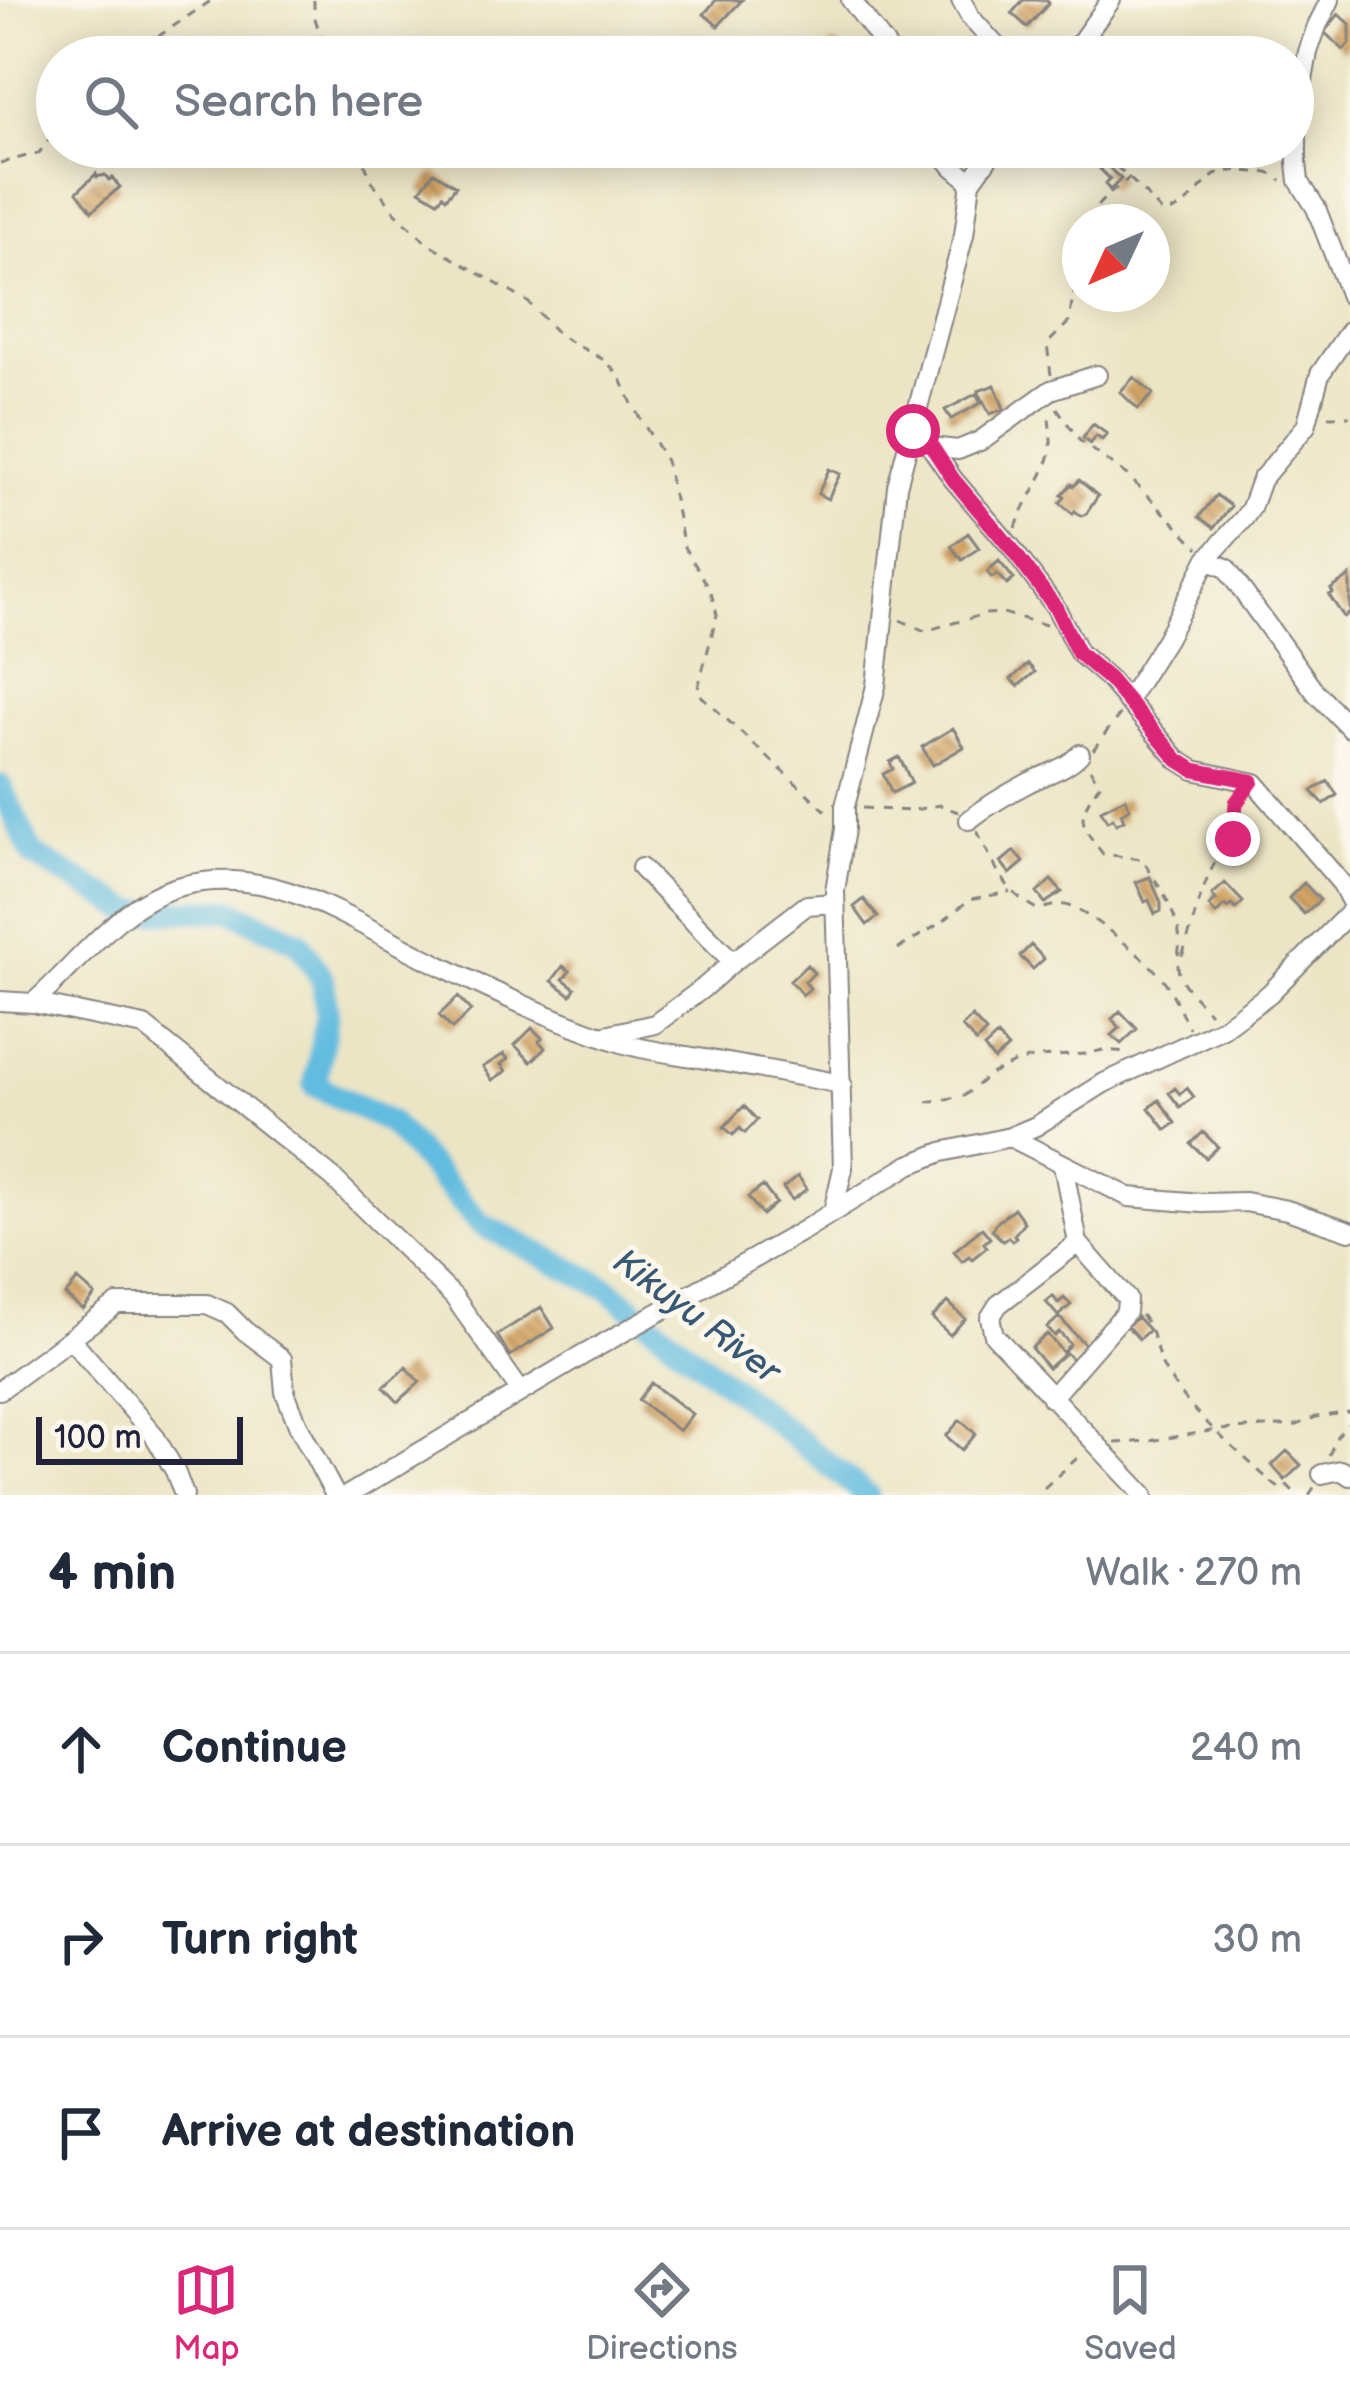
<!DOCTYPE html>
<meta charset="utf-8">
<style>
body{margin:0;font-family:"Balsamiq Sans",sans-serif;background:#f6f6f7;color:#1f2937}
.compass{position:absolute;left:1062px;top:204px;width:108px;height:108px;border-radius:50%;background:#fff;box-shadow:0 6px 30px #0003;rotate:226deg}
.scale{position:absolute;left:36px;bottom:30px;width:207px;box-sizing:border-box;padding-left:12px;border:6px solid #22223b;border-top:0;font-size:33px;line-height:42px;white-space:nowrap;color:#22223b;-webkit-text-stroke:9px #fbf7ec;paint-order:stroke}
.stop{position:absolute;width:36px;height:36px;margin:-27px;border:9px solid #db2777;border-radius:50%;background:#fff}
.stop.end{background:#db2777;border-color:#fff;box-shadow:0 3px 12px #0008}
.list{margin:0;padding:0;list-style:none}
h2{display:flex;justify-content:space-between;align-items:center;height:156px;margin:0;padding:0 48px;font-size:51px}
h2 small{font-size:39px;font-weight:400;color:#747a83}
.list li{display:grid;grid-template-columns:78px 1fr auto;gap:36px;align-items:center;box-sizing:border-box;height:192px;padding:0 48px;border-top:3px solid #e0e1e3}
.list b{display:block;font-size:45px;white-space:nowrap}
.list em{font-size:39px;font-style:normal;color:#747a83}
.icon{flex:none;width:66px;height:66px;fill:none;stroke:currentColor;stroke-width:2;stroke-linecap:round;stroke-linejoin:round}
.map{position:relative;flex:none;width:1350px;height:1495px;overflow:hidden}
.search{position:absolute;background:#fff;box-shadow:0 6px 30px #0003;left:36px;right:36px;top:36px;height:132px;display:flex;align-items:center;gap:30px;box-sizing:border-box;padding:0 42px;border-radius:66px;color:#747a83;font-size:45px}
.sheet{height:732px;background:#fff}
nav{display:flex;justify-content:space-around;align-items:center;box-sizing:border-box;height:168px;border-top:3px solid #e0e1e3;background:#fff;font-size:33px;color:#747a83}
nav a{display:grid;justify-items:center;gap:6px}
nav .on{color:#db2777}
.map>svg:first-child{display:block}
.lines{fill:none;stroke-linecap:round;stroke-linejoin:round}
.river{stroke:#62bcdf;stroke-width:24}
.building{fill:url(#building-back-hatch)}
.minor-casing{stroke:#878480;stroke-width:22}
.path{stroke:#878480;stroke-width:3;stroke-dasharray:9 9;stroke-linecap:butt}
.minor{stroke:#fff;stroke-width:18}
.route{stroke:#db2777;stroke-width:15}
.labels{text-anchor:middle;dominant-baseline:central;stroke-width:10;stroke-linejoin:round;paint-order:stroke}
.water-label{font-size:36px;font-style:italic;fill:#385874;stroke:#fbf7ec}
</style>
<div class="map">
<svg width="1350" height="1495" viewBox="0 0 1350 1495">
<defs>
<pattern id="building-back-hatch" width="6" height="6" patternUnits="userSpaceOnUse" patternTransform="scale(3)"><rect width="6" height="6" fill="#d4a464"/><path d="M-1 5l2 2M0 0l6 6M5-1l2 2" fill="none" stroke="#ac8554"/></pattern>
</defs>
<rect width="100%" height="100%" fill="#fbf7ec"/>
<filter id="ink" filterUnits="userSpaceOnUse"><feTurbulence type="fractalNoise" baseFrequency=".00833" numOctaves="2"/><feDisplacementMap in="SourceGraphic" scale="24" xChannelSelector="R" yChannelSelector="G"/><feConvolveMatrix kernelMatrix="1 2 1 2 8 2 1 2 1" color-interpolation-filters="sRGB"/></filter>
<filter id="wash" filterUnits="userSpaceOnUse"><feTurbulence type="fractalNoise" baseFrequency=".004" numOctaves="4" result="noise"/><feDisplacementMap in="SourceGraphic" scale="48" xChannelSelector="R" yChannelSelector="G"/><feGaussianBlur stdDeviation="2.7" result="paint"/><feColorMatrix in="noise" values="0 0 0 0 0 0 0 0 0 0 0 0 0 0 0 0 0 1.4 0 .05"/><feComposite in="paint" operator="in"/></filter>
<g filter="url(#wash)">
<rect width="100%" height="100%" fill="#ece5c5"/>
<g class="lines">
<path class="river" d="M0,786L33,855L133,912L230,910L299,942L323,980L327,1015L315,1085L390,1123L481,1224L607,1288L867,1495"/>
</g>
<g id="blocks">
<path class="building" d="M716,0H742L718,26L704,14Z
M1023,0H1047L1049,3L1027,27L1012,13Z
M1339,14L1350,24V43L1344,50L1324,32Z
M834,42L845,53L850,48L859,57H823L821,54Z
M1105,164L1121,179L1110,190L1105,184L1110,179L1100,169Z
M434,172L456,186L446,198L443,195L438,201L420,190Z
M96,174L97,177L105,175L109,180L112,178L120,187L92,211L77,192Z
M1134,377L1153,394L1138,409L1120,392Z
M995,385L1004,409L990,414L978,391Z
M976,394L981,403L951,419L945,410Z
M1093,424L1107,434L1102,440L1096,436L1090,444L1083,438Z
M829,469L840,474L828,499L818,494Z
M1079,480L1098,496L1086,514L1081,516L1075,511L1073,514L1060,503L1065,497L1062,495L1071,484L1074,486Z
M1216,495L1231,506L1214,528L1199,517Z
M968,533L979,548L962,560L951,546Z
M999,561L1014,579L1007,585L997,574L992,578L987,572Z
M1350,576V613L1344,617L1329,595L1333,593L1331,589Z
M1028,664L1035,672L1018,686L1011,679Z
M953,728L964,747L933,765L922,747Z
M899,757L912,783L892,793L883,774L893,769L890,762Z
M1328,781L1337,795L1324,804L1312,791Z
M1125,798L1130,808L1121,813L1124,820L1116,824L1113,818L1107,821L1101,810Z
M1014,851L1024,862L1010,874L1001,862Z
M1150,877L1161,903V911L1155,914L1149,900L1145,902L1136,882Z
M1051,880L1062,892L1045,903L1037,893Z
M1225,883L1243,902L1236,909L1232,905L1228,908L1225,905L1216,914L1209,906L1216,900L1212,895Z
M1304,883L1320,900L1304,914L1289,898Z
M864,899L878,917L867,925L854,907Z
M1031,945L1044,959L1033,969L1020,956Z
M807,965L814,973L805,982L810,988L803,995L790,981Z
M563,966L570,971L563,979L575,988L571,995L552,981Z
M458,997L471,1011L452,1029L439,1015Z
M1120,1011L1137,1029L1121,1044L1112,1035L1120,1028L1112,1019Z
M972,1017L986,1032L976,1042L962,1027Z
M532,1028L542,1038L539,1041L545,1048L531,1062L515,1045Z
M997,1036L1008,1048L994,1060L984,1048Z
M504,1054L508,1059L501,1064L506,1071L492,1080L483,1067Z
M1175,1088L1180,1094L1187,1088L1194,1097L1180,1107L1169,1093Z
M1159,1100L1176,1123L1166,1130L1149,1108Z
M744,1106L757,1120L745,1133L740,1128L733,1135L724,1127Z
M1203,1132L1218,1147L1206,1158L1191,1144Z
M798,1176L807,1189L792,1200L783,1188Z
M763,1186L776,1203L762,1215L748,1197Z
M1014,1208L1024,1222L1014,1235L1016,1237L1012,1241L1008,1237L1003,1241L992,1230L995,1224Z
M982,1228L990,1238L984,1243L987,1247L972,1259L969,1256L962,1261L954,1251Z
M78,1280L95,1295L83,1310L65,1295Z
M1053,1296L1058,1303L1064,1298L1071,1305L1058,1316L1046,1302Z
M948,1302L965,1319L950,1335L932,1318Z
M541,1307L554,1328L510,1356L497,1335Z
M1059,1317L1088,1348L1074,1361L1064,1351L1070,1344L1059,1332L1055,1336L1047,1328Z
M1137,1317L1149,1330L1139,1339L1127,1326Z
M1047,1334L1064,1354L1048,1368L1031,1348Z
M406,1367L420,1382L398,1402L384,1387Z
M651,1383L692,1414L679,1431L638,1400Z
M960,1420L976,1434L962,1450L946,1436Z
M1287,1451L1301,1465L1285,1480L1272,1465Z"/>
</g>
</g>
<g filter="url(#ink)">
<use href="#blocks" fill-opacity="0" stroke="#878480" stroke-width="3"/>
<g class="lines">
<g class="minor-casing">
<path id="minor" d="M851,0L894,57
M961,0L971,18L1006,57
M1330,0L1317,26L1308,52L1297,115V163L1299,181L1316,208L1350,296
M1070,57L1111,0
M937,147L952,166L971,182
M913,431L931,447L953,479L1011,547L1056,608L1079,653L1109,679L1178,760L1194,770L1255,783L1342,884L1350,900
M931,447L958,450L980,441L1051,390L1097,375
M1207,560L1226,568L1316,693L1350,728
M1127,701L1166,639L1208,558L1244,518L1251,508L1261,480L1306,426L1320,374L1350,330
M969,820C987,806 1007,794 1028,783C1047,773 1065,770 1080,754
M641,868L733,962
M0,1001L33,1003L144,1026L333,1178L454,1297L521,1392
M33,1003C78,964 121,901 181,886C276,862 354,924 435,963C495,993 555,1021 619,1042C644,1051 672,1053 699,1058C747,1066 794,1075 842,1084
M601,1036L655,1024L702,989L733,962L807,905L835,903
M1010,1137L1129,1197L1202,1203L1245,1202L1287,1210L1350,1231
M1063,1165L1078,1243L998,1305L990,1318L994,1335L1144,1495
M833,1212L843,1168L835,891L845,829V806L876,686L897,486L964,235L971,182L996,147
M72,1340L154,1435L175,1471L184,1495
M0,1390L117,1304H207L227,1313L245,1331L282,1359L285,1392L298,1425L335,1495
M1051,1398L1126,1312L1127,1299L1078,1243
M1322,1474L1341,1470L1350,1476
M348,1495L583,1355L804,1230L909,1165L942,1152L1010,1137L1036,1126L1104,1083L1223,1028L1269,994L1350,912"/>
</g>
<path class="path" d="M314,0V15L327,57
M128,57L212,0
M357,147L372,181L395,212L427,243L528,302L560,336L606,361L620,377L634,408L666,461L684,547L710,589L717,615L697,692L826,811
M1087,147C1117,163 1138,186 1161,211L1166,213C1195,205 1203,177 1222,172C1232,170 1243,171 1253,172C1266,172 1271,172 1281,181
M0,163L39,153L57,128
M1089,222C1095,201 1114,192 1130,177
M1051,375L1047,344L1069,322L1080,254
M1057,408L1079,440L1127,475L1199,548
M1328,416H1350
M1016,528C1024,502 1043,480 1050,454C1053,442 1049,427 1049,414
M900,620L925,631L985,614L1003,613L1046,625
M1093,750L1120,714
M1090,769L1100,784C1076,817 1078,822 1103,854L1142,859C1156,881 1171,903 1178,928C1182,946 1177,951 1178,966C1178,984 1199,1000 1210,1013
M862,808L909,811L940,805L958,812
M977,831C993,862 1004,893 1037,909C1047,908 1055,904 1065,905C1086,909 1148,960 1162,978C1174,993 1180,1011 1189,1028
M898,949L942,922L970,899L1011,892
M1182,956C1195,922 1205,862 1233,839L1234,810L1242,794
M927,1102L964,1096L989,1075L1016,1062L1037,1057L1086,1054L1103,1050L1129,1052
M1141,1315C1157,1333 1154,1355 1167,1374C1193,1416 1235,1448 1271,1482L1279,1488L1286,1484L1297,1495
M1115,1443L1149,1441L1217,1430L1297,1425L1316,1417L1350,1412
M1329,1455L1337,1436L1350,1422
M1044,1488L1084,1452
M1309,1495L1315,1486"/>
<use href="#minor" class="minor"/>
</g>
</g>
<g class="lines" filter="url(#ink)">
<path class="route" d="M913,431L932,447L953,479L1011,548L1056,608L1078,653L1109,679L1178,760L1194,770L1252,781L1236,803L1233,839"/>
</g>
<g class="labels">
<g class="water-label">
<text transform="translate(696 1317) rotate(37)">Kikuyu River</text>
</g>
</g>
</svg>
<svg class="compass" viewBox="-18 -18 36 36"><path d="M0-13l5 13h-10z" fill="#e53935"/><path d="M0 13l5-13h-10z" fill="#747a83"/></svg>
<div class="scale">100 m</div>
<div class="stop" style="left:913px;top:431px"></div>
<div class="stop end" style="left:1233px;top:839px"></div>
<div class="search"><svg class="icon" aria-label="search" viewBox="0 0 24 24"><circle cx="10" cy="10" r="6"/><path d="M15 15l6 6"/></svg>Search here</div>
</div>
<section class="sheet">
<h2>4 min<small>Walk · 270 m</small></h2>
<ul class="list">
<li><svg class="icon" aria-label="ahead" viewBox="0 0 24 24"><path d="M12 20V5M6 11l6-6 6 6"/></svg><div><b>Continue</b></div><em>240 m</em></li>
<li><svg class="icon" aria-label="right" viewBox="0 0 24 24"><path d="M7 20v-9h11M14 6l5 5-5 5"/></svg><div><b>Turn right</b></div><em>30 m</em></li>
<li><svg class="icon" aria-label="arrive" viewBox="0 0 24 24"><path d="M6 21V4h12l-3 4 3 4H6"/></svg><div><b>Arrive at destination</b></div></li>
</ul>
</section>
<nav>
<a class="on"><svg class="icon" aria-label="map" viewBox="0 0 24 24"><path d="M3 6l6-2 6 2 6-2v14l-6 2-6-2-6 2zM9 4v14M15 6v14"/></svg>Map</a>
<a><svg class="icon" aria-label="directions" viewBox="0 0 24 24"><path d="M12 3l9 9-9 9-9-9zM9 14v-3h6M13 9l2 2-2 2"/></svg>Directions</a>
<a><svg class="icon" aria-label="saved" viewBox="0 0 24 24"><path d="M7 4h10v16l-5-4-5 4z"/></svg>Saved</a>
</nav>
